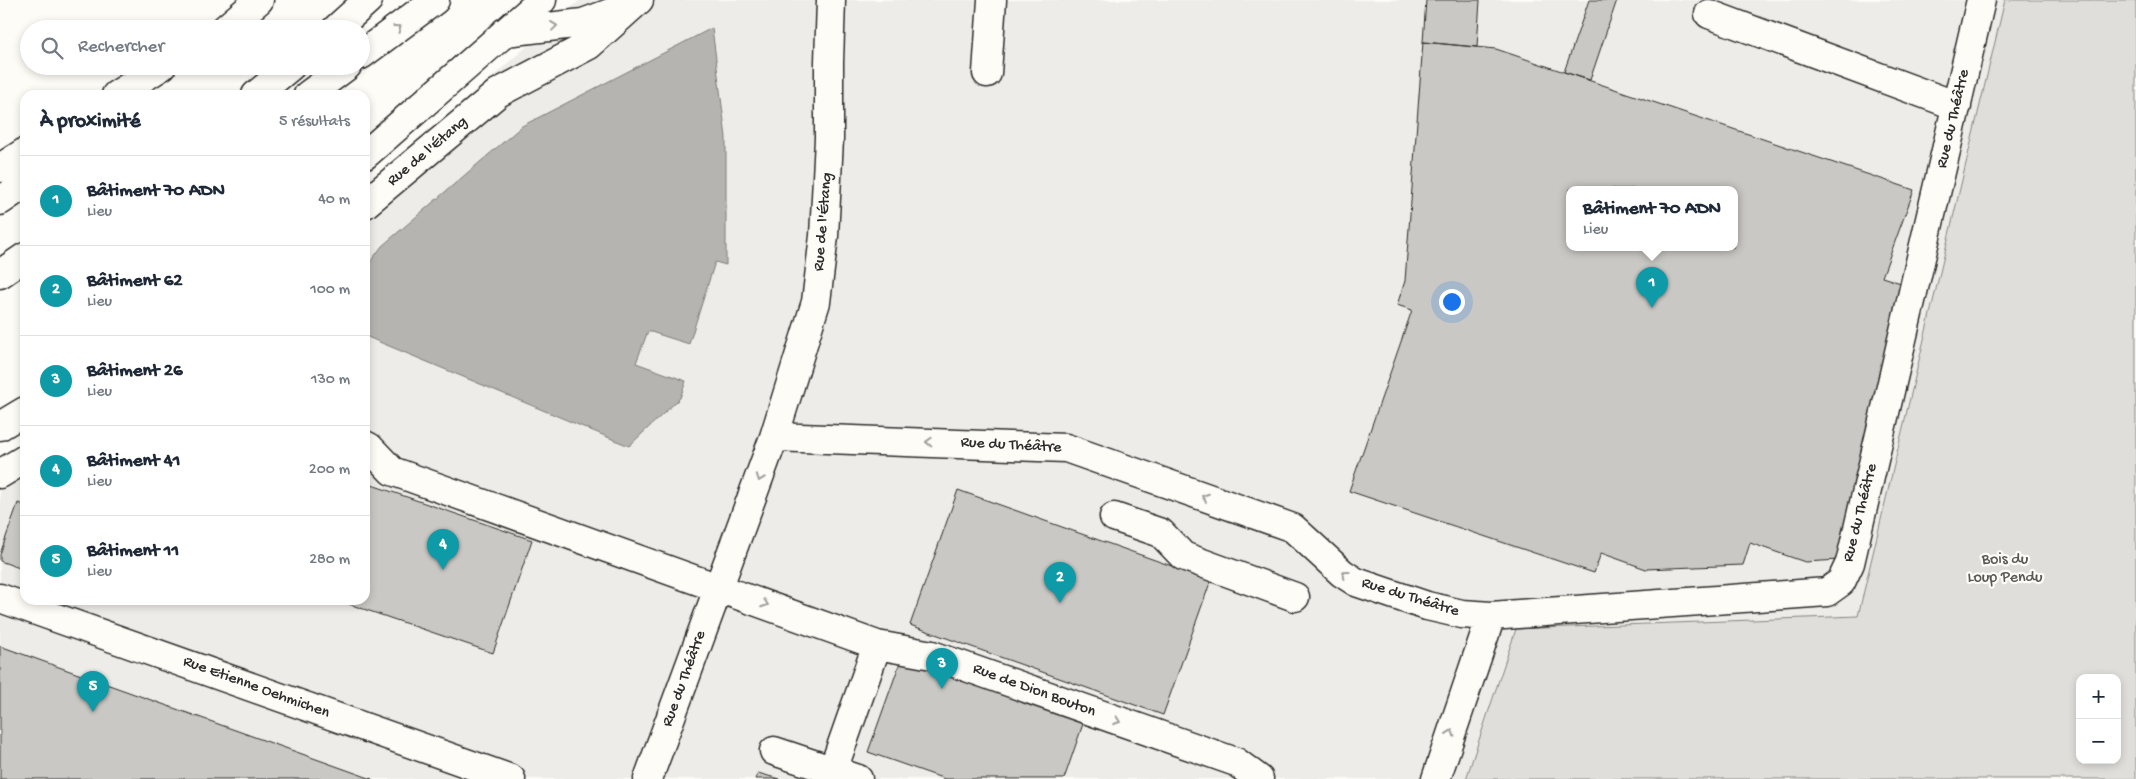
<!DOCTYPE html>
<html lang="fr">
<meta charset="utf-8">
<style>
body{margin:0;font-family:"Gochi Hand",sans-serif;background:#f6f6f7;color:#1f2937}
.controls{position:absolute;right:15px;bottom:15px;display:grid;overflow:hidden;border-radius:10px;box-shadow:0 2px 8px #0003}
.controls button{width:45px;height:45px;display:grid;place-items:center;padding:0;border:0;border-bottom:1px solid #e0e1e3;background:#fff;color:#1f2937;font:25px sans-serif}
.you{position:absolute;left:1451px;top:301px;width:18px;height:18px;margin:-12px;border:4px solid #fff;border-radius:50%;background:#1a73e8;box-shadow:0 0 0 8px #1a73e833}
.badge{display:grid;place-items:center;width:32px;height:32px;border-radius:50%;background:#c8321e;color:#fff;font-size:16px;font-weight:700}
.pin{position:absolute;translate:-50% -41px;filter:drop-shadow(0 1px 2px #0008)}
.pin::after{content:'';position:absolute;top:26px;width:18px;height:15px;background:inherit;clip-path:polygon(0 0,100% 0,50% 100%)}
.popup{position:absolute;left:1566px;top:186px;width:172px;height:65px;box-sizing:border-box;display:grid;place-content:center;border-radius:10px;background:#fff;filter:drop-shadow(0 1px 4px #0005);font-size:16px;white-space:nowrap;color:#747a83}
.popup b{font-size:19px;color:#1f2937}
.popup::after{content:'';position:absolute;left:50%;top:100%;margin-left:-10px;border:10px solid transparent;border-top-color:#fff}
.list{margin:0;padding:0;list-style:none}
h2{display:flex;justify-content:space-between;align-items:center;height:65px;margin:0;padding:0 20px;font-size:21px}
h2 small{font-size:16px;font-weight:400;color:#747a83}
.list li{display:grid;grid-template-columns:32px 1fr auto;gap:15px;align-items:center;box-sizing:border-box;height:90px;padding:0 20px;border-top:1px solid #e0e1e3}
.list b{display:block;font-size:19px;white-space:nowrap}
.list p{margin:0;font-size:16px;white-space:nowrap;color:#747a83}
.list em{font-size:16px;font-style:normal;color:#747a83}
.icon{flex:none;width:28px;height:28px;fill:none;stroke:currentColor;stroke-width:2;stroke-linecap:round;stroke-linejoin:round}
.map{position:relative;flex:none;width:2136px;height:779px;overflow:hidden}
.search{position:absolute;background:#fff;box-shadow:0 2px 8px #0003;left:20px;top:20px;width:350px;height:55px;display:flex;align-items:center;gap:12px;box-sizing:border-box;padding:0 18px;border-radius:28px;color:#747a83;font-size:19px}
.panel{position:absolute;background:#fff;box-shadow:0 2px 8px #0003;left:20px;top:90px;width:350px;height:515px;border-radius:15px}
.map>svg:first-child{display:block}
.built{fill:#edece8;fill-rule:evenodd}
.green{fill:#dfdeda;stroke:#858482;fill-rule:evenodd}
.water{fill:#b5b4b1;stroke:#7e7d7b}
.building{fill:#c9c8c4;stroke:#2b2b2b;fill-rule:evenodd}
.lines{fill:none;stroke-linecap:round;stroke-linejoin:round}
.minor-casing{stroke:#2b2b2b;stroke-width:31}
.highway-casing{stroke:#2b2b2b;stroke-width:31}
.minor{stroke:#fdfcf7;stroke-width:28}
.highway{stroke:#fdfcf7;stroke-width:28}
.oneway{stroke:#9e9e9b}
.labels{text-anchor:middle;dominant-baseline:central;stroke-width:4.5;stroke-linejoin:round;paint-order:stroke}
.street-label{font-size:16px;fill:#2b2b2b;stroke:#fdfcf7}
.park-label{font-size:16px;fill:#585857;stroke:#fdfcf7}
</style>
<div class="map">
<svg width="2136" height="779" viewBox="0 0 2136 779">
<rect width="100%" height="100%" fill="#fdfcf7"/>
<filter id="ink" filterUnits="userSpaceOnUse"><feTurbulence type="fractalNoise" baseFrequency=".02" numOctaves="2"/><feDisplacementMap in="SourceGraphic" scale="10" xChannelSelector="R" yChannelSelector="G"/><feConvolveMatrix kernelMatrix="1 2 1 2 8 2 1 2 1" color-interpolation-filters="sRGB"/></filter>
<g filter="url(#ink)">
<path class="built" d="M580,0H2005L1858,616L1516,629L1466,779H0V461L25,446V600H365V188ZM1570,189H1734V247H1570Z"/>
<path class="green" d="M2005,0H2136V779H1466L1516,629L1858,616ZM2080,678H2117V760H2080Z"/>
<path class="water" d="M712,28L726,137V265L715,262L689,344L648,331L636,363L686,381L680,398L629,446L365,336V269L382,246L522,126Z"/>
<path class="building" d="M1426,0H1480L1477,47L1423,42Z
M1589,0H1617L1590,80L1564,72Z
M1423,42L1496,49L1914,190L1882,277L1904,284L1839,560L1805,562L1750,543L1743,565L1646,569L1601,553L1594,573L1349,491L1412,310L1397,305L1405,281ZM1570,189H1734V247H1570Z
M372,485L532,540L493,653L337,600H365V506Z
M958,490L1211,580L1163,715L910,625Z
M18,503L25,505V570L0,561V554Z
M0,646L372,779H0Z
M902,657L1084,721L1064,779H945L868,752Z
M758,773L779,779H755Z"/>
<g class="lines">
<g class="minor-casing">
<path id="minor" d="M1709,14L1957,106
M505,32L583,23L621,9
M987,73L992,0
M365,155L542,0
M365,204L498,93L589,45L639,0
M0,426L25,411
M774,437L816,302L824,236L829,139V62L831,0
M365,445L369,447L392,471L877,645L932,655L1236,762L1259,779
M0,474L25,459
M1114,517L1161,533L1183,556L1295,597
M0,598L511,779
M774,751L858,779
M833,770L877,645
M648,779L774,437L1066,448L1293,528L1342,573L1356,582L1427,606L1462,614L1491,616L1827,592L1841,582L1850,563L1981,0
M1436,779L1491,616"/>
</g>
<g class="highway-casing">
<path id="highway" d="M225,29L259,0
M336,29L368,0
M361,55L435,0
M116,95L162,66
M256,95L291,66
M308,95L347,66
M0,168L25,152
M0,201L25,184
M0,274L25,257"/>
</g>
<use href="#minor" class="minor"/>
<use href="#highway" class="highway"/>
</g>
<defs><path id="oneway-chevron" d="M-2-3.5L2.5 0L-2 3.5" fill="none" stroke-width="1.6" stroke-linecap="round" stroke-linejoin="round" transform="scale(1.25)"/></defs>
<g class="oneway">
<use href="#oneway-chevron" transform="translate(554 26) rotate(-7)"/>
<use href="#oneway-chevron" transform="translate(398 28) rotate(-36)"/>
<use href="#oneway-chevron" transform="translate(929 442) rotate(-178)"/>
<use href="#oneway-chevron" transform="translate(760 478) rotate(110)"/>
<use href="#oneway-chevron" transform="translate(1205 497) rotate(-160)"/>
<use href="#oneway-chevron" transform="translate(1345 574) rotate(-144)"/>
<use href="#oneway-chevron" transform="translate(765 604) rotate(20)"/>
<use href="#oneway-chevron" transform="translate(1117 721) rotate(20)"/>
<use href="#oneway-chevron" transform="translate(1451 733) rotate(-71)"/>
</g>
</g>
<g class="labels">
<g class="street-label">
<text transform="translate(1954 119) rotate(-77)">Rue du Théâtre</text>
<text transform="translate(428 152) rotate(-40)">Rue de l'Étang</text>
<text transform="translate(824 222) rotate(-85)">Rue de l'Étang</text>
<text transform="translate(1011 446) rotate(3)">Rue du Théâtre</text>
<text transform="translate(1861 513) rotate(-76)">Rue du Théâtre</text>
<text transform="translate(1410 598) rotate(17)">Rue du Théâtre</text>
<text transform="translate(685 679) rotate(-70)">Rue du Théâtre</text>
<text transform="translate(256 688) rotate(20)">Rue Etienne Oehmichen</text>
<text transform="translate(1034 691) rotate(20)">Rue de Dion Bouton</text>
</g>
<g class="park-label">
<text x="2005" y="560">Bois du<tspan x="2005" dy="18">Loup Pendu</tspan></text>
</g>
</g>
</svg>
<div class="controls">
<button>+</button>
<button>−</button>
</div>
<div class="you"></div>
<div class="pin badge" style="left:1652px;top:308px;background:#0f9aa8">1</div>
<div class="popup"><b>Bâtiment 70 ADN</b>Lieu</div>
<div class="pin badge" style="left:1060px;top:603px;background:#0f9aa8">2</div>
<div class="pin badge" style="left:942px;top:689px;background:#0f9aa8">3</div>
<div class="pin badge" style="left:443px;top:570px;background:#0f9aa8">4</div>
<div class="pin badge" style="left:93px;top:712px;background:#0f9aa8">5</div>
<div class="search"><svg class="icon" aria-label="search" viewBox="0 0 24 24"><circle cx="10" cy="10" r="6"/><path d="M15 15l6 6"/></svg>Rechercher</div>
<section class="panel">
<h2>À proximité<small>5 résultats</small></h2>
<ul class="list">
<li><span class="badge" style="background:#0f9aa8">1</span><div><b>Bâtiment 70 ADN</b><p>Lieu</p></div><em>40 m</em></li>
<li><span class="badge" style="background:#0f9aa8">2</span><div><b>Bâtiment 62</b><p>Lieu</p></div><em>100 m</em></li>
<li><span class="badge" style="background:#0f9aa8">3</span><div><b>Bâtiment 26</b><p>Lieu</p></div><em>130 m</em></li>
<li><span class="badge" style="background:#0f9aa8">4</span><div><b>Bâtiment 41</b><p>Lieu</p></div><em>200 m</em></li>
<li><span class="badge" style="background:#0f9aa8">5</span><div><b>Bâtiment 11</b><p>Lieu</p></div><em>280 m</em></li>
</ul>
</section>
</div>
